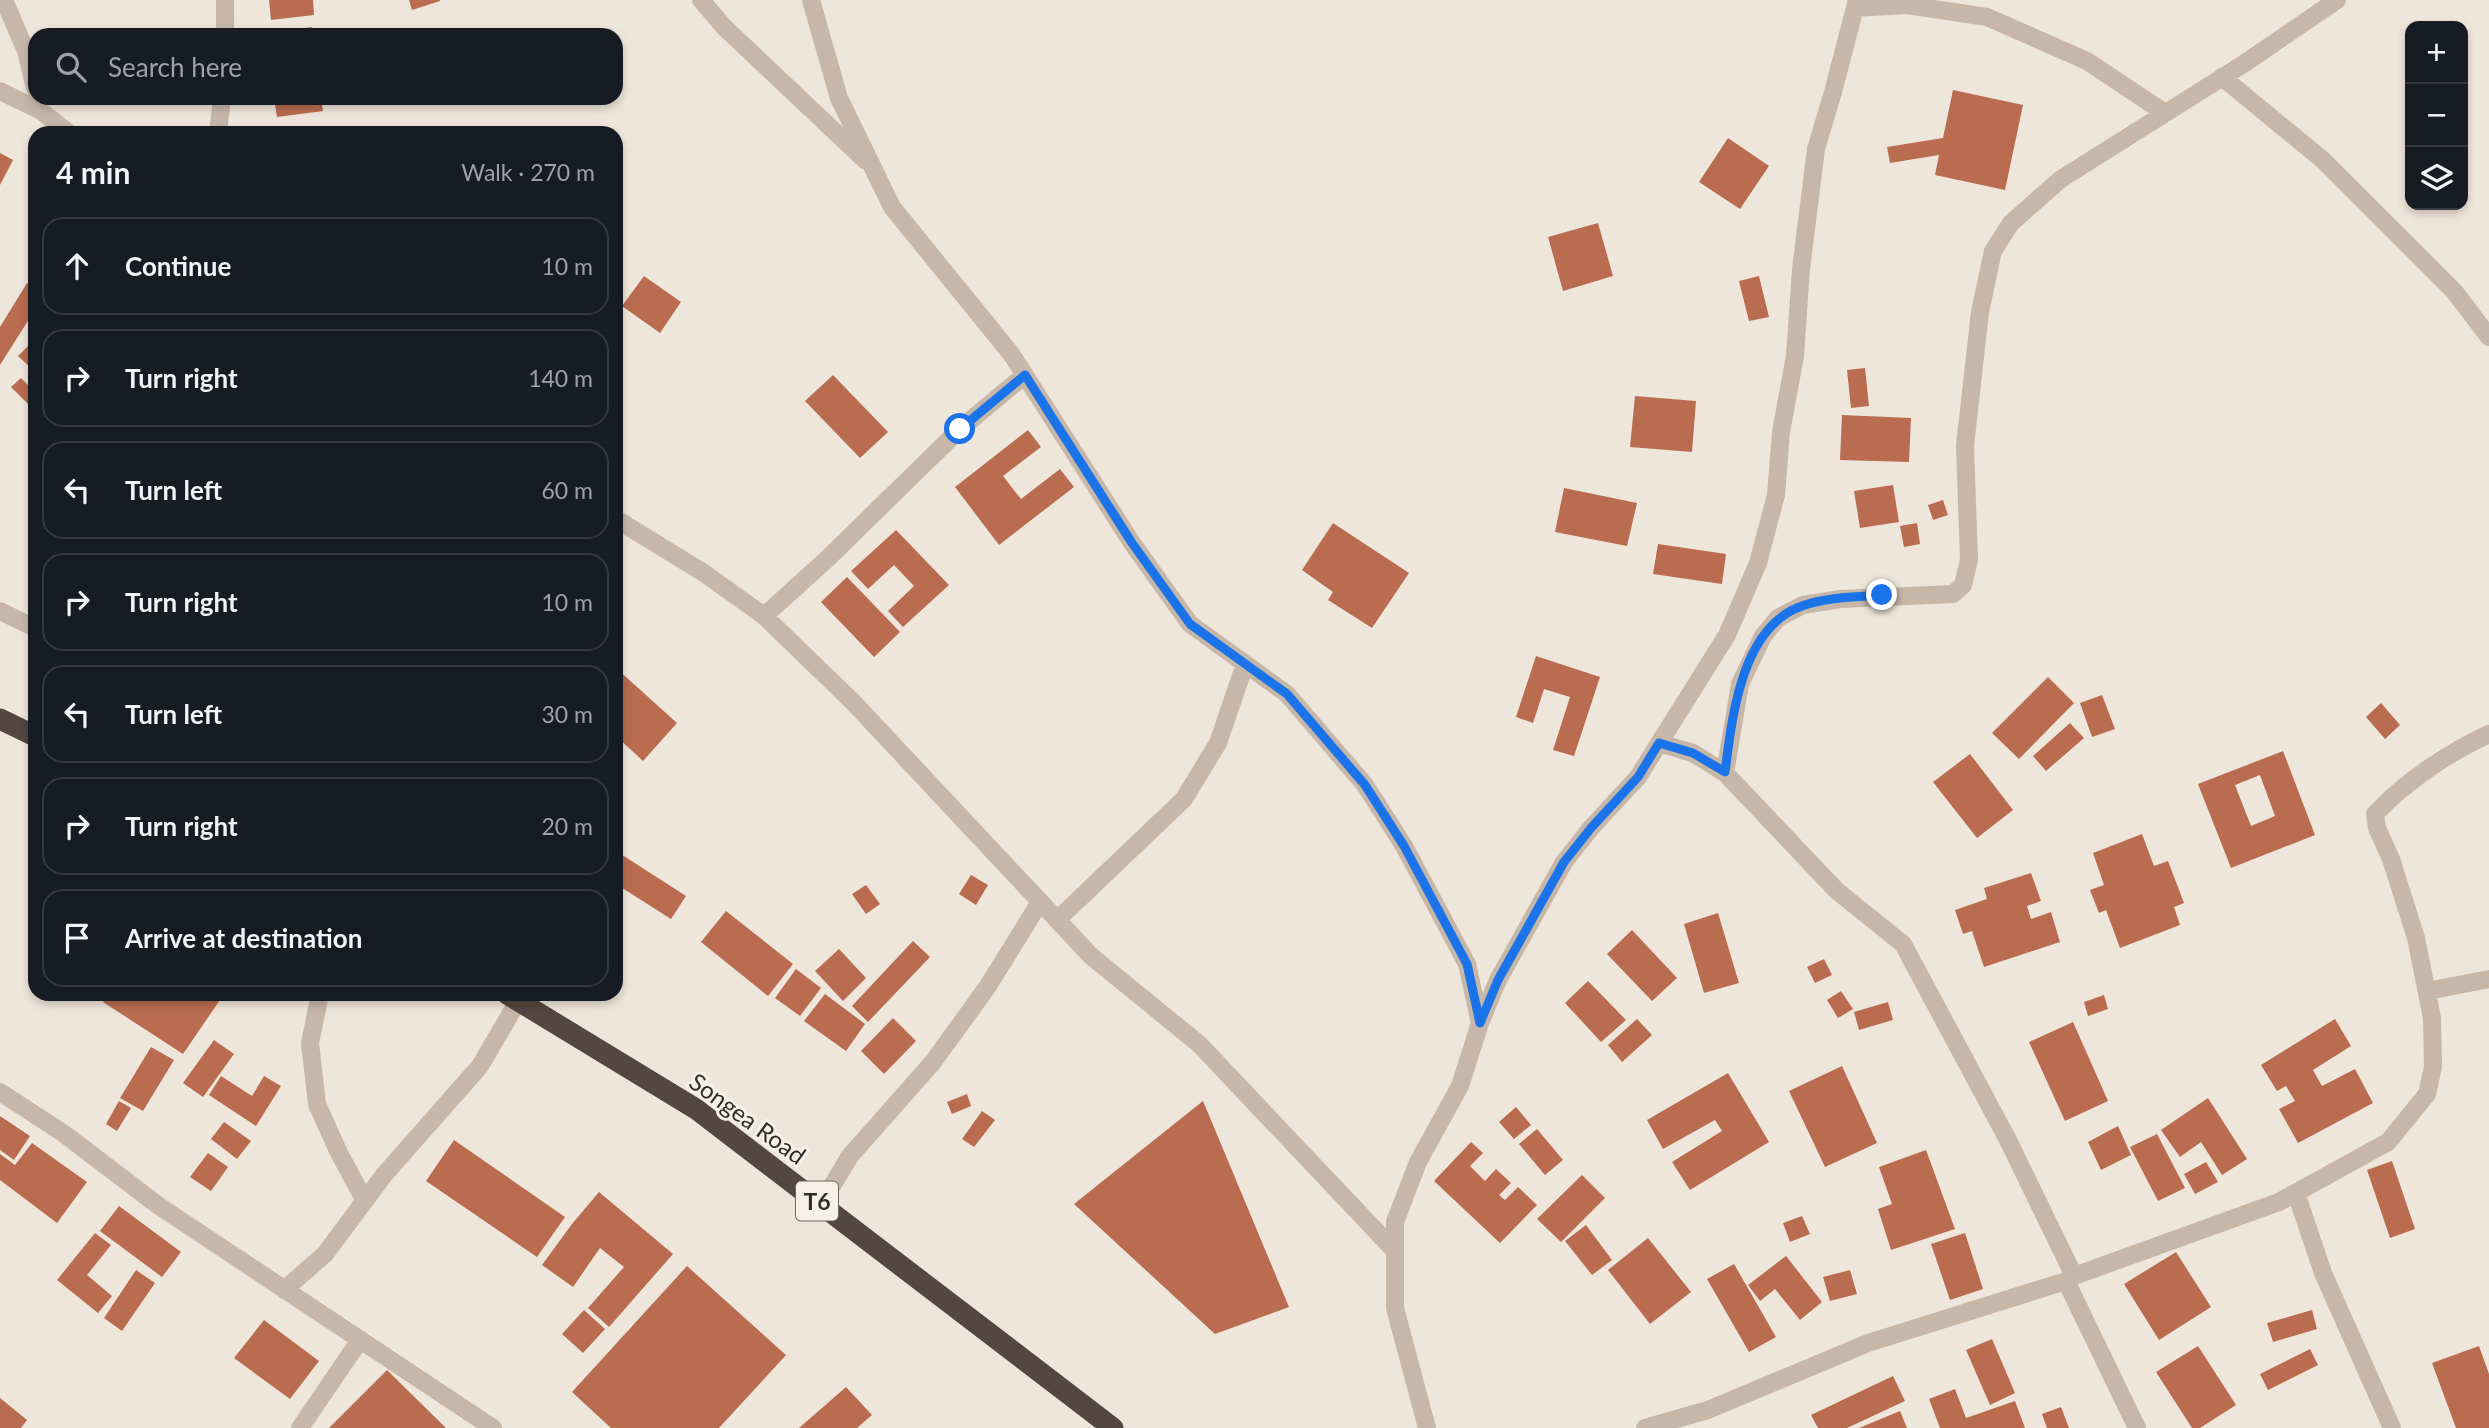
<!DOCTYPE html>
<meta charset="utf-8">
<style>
body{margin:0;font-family:Lato,sans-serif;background:#242831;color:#f1f3f6}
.controls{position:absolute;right:21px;top:21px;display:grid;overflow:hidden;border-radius:14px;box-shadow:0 4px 10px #0003}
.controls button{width:63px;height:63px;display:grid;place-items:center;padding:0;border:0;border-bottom:2px solid #363941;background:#171b24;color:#f1f3f6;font:35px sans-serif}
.stop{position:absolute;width:21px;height:21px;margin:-16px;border:5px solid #1a73e8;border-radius:50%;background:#fff}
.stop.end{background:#1a73e8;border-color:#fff;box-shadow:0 2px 7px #0008}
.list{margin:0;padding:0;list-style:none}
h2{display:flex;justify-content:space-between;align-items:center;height:91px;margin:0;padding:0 28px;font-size:30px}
h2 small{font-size:23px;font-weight:400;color:#9ea1a6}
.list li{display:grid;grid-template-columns:46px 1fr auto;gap:21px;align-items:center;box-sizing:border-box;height:98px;margin:0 14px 14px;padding:0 14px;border:2px solid #363941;border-radius:21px}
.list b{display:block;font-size:26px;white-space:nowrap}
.list em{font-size:23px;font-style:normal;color:#9ea1a6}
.icon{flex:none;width:38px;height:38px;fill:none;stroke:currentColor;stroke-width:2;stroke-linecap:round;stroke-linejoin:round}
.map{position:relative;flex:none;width:2489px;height:1428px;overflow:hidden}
.search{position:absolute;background:#171b24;box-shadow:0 4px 10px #0003;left:28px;top:28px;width:595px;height:77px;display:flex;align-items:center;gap:18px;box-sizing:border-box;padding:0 24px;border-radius:21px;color:#9ea1a6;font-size:26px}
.panel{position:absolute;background:#171b24;box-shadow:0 4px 10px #0003;left:28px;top:126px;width:595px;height:875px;border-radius:21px}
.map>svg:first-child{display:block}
.building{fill:#b96c4f;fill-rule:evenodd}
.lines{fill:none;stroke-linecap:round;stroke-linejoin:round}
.minor{stroke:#c6b7a9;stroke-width:18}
.highway{stroke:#544640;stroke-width:21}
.route{stroke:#1a73e8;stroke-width:9}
.labels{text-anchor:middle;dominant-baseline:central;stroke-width:6;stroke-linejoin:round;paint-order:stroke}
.shield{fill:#f7f0e7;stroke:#6e6761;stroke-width:2}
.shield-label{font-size:23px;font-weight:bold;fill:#342c28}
.street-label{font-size:24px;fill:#342c28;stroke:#f7f0e7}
</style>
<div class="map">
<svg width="2489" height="1428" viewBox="0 0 2489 1428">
<rect width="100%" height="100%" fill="#efe6db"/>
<path class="building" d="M269,0H313L314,15L271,20Z
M409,0H440V1L412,10Z
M312,27L313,35H265V33Z
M1953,90L2023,105L2005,190L1935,175L1939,155L1890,163L1887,147L1943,138Z
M274,98H321L323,111L277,117Z
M1728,138L1769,166L1740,209L1699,182Z
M0,153L13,160L0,185Z
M1598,223L1613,276L1563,291L1548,237Z
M644,276L681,302L660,333L622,306Z
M1759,276L1769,317L1749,321L1739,281Z
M27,283L35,288V319L31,316L0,365V327Z
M35,339V372L18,356Z
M1865,368L1869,406L1851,408L1847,370Z
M833,375L888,432L860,458L805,401Z
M21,378L35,392V411L11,387Z
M1635,396L1696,401L1692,452L1630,447Z
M1842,415L1911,418L1909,462L1840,460Z
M1028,430L1041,447L1003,476L1021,499L1060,469L1074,487L999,545L955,487Z
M1893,485L1899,522L1860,528L1854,491Z
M1564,488L1637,503L1627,546L1555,532Z
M1943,500L1948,515L1933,520L1928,505Z
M1333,523L1409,573L1372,628L1328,600L1333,592L1302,570Z
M1917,523L1920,544L1904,547L1900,526Z
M896,530L949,585L903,627L888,611L914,586L894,565L868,589L851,571Z
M1658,544L1726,554L1722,584L1653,574Z
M847,577L900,632L874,657L821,602Z
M1536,656L1600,677L1574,756L1553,750L1570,697L1544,689L1533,723L1516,717Z
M616,668L677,723L643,761L616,736Z
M2048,677L2074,703L2019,759L1992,733Z
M2102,695L2115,729L2092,737L2080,703Z
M2381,703L2400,725L2385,739L2366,717Z
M2070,723L2084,738L2046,771L2033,756Z
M2283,751L2315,835L2231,868L2198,784ZM2260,775L2275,816L2251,826L2235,785Z
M1970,754L2013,810L1977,838L1933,782Z
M2142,834L2154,866L2168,861L2184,903L2174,907L2180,925L2120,948L2106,910L2099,913L2090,890L2104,885L2093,853Z
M616,851L686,896L671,919L616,884Z
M2031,873L2041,901L2027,906L2031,919L2051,912L2060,942L1984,967L1972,931L1963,934L1955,910L1987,899L1984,888Z
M971,875L988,885L976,905L959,894Z
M866,885L880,904L866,914L852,894Z
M726,911L793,964L768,996L701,942Z
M1718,913L1739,983L1704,993L1684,924Z
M1632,930L1677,978L1652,1001L1607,954Z
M913,941L930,957L868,1022L852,1006Z
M839,949L866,978L843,1001L815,971Z
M1824,959L1832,975L1815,983L1807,967Z
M796,969L821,988L800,1016L775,998Z
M1588,981L1626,1020L1601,1042L1565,1003Z
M1841,991L1853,1009L1838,1018L1827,1000Z
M109,994H224L183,1054L103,1002Z
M825,994L865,1024L846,1051L804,1021Z
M2104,995L2108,1009L2088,1016L2084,1002Z
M1888,1002L1893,1020L1859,1030L1854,1012Z
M893,1018L916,1041L884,1074L861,1051Z
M1637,1019L1652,1035L1622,1062L1608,1045Z
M2335,1019L2351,1046L2313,1070L2322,1086L2355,1069L2373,1103L2298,1143L2279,1109L2295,1101L2286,1086L2277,1091L2261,1065Z
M2073,1022L2108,1101L2065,1121L2029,1042Z
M214,1040L234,1054L203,1097L183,1083Z
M151,1047L174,1060L143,1111L120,1098Z
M1842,1066L1877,1143L1825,1167L1789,1091Z
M1728,1073L1769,1142L1690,1190L1672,1162L1722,1131L1715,1120L1663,1149L1647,1120Z
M221,1076L252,1096L264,1076L281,1086L256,1126L209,1095Z
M967,1094L971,1106L952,1114L947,1102Z
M2208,1098L2247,1159L2222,1175L2201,1142L2180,1157L2161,1130Z
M119,1101L131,1108L117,1131L106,1124Z
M1203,1101L1289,1307L1215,1334L1074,1204Z
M1516,1107L1531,1125L1514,1139L1499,1122Z
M982,1111L995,1120L974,1147L962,1139Z
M0,1116L30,1136L14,1160L0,1150Z
M224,1122L251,1141L237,1159L211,1139Z
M2118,1126L2131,1155L2101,1170L2088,1142Z
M1537,1129L1563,1160L1545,1175L1519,1144Z
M2157,1134L2185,1188L2158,1201L2130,1147Z
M454,1140L565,1217L537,1257L426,1181Z
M1471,1142L1483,1153L1470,1166L1485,1181L1496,1169L1511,1183L1499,1195L1505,1200L1518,1187L1537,1205L1500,1243L1434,1181Z
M32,1143L87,1182L57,1223L0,1180V1154L15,1165Z
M1926,1150L1955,1229L1891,1250L1878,1209L1892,1204L1879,1167Z
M208,1153L228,1167L211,1191L190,1177Z
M2392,1161L2415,1229L2390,1238L2367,1170Z
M2206,1162L2218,1182L2195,1194L2184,1174Z
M1582,1175L1605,1198L1561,1242L1537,1219Z
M599,1192L673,1254L609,1327L588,1308L624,1267L600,1248L573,1287L542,1265L572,1224Z
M119,1206L181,1252L162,1277L100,1231Z
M1802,1216L1810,1234L1790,1242L1783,1223Z
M1586,1225L1612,1260L1592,1275L1565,1241Z
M95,1233L111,1245L87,1275L112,1296L98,1313L57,1280Z
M1965,1233L1983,1289L1950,1300L1931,1244Z
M1648,1238L1691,1292L1650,1324L1608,1270Z
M2176,1252L2211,1307L2159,1340L2124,1284Z
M1786,1256L1822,1302L1800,1320L1775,1289L1760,1301L1748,1285Z
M1734,1264L1776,1337L1749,1352L1707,1279Z
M687,1266L786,1355L719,1428H611L572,1392Z
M136,1270L155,1283L122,1331L104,1318Z
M1850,1270L1857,1294L1830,1301L1823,1277Z
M584,1310L605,1329L583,1353L562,1334Z
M2312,1310L2317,1329L2273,1342L2267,1323Z
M264,1320L319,1361L290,1399L234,1358Z
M1992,1339L2015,1393L1990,1405L1966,1350Z
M2198,1346L2236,1405L2200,1428H2192L2156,1372Z
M2479,1346L2489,1374V1428H2456L2432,1363Z
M2310,1349L2318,1365L2268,1390L2260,1374Z
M387,1370L446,1428H329Z
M1893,1376L1905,1401L1847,1428H1818L1811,1415Z
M846,1387L872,1415L857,1428H799Z
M1955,1389L1966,1418L2015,1401L2025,1428H1940L1929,1399Z
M0,1398L27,1420L21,1428H0Z
M2061,1407L2069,1428H2047L2042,1414Z
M1900,1411L1907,1428H1859Z"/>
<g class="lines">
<path class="minor" d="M4,0L26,51L35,88
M225,0V35
M701,0L724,27L866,161
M811,0L839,98L892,207L1012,355L1132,543L1190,624L1287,694L1365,785L1404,846L1467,964L1480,1023L1460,1086L1418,1162L1395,1222V1308L1427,1428
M1855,8L1907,5L1987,17L2087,61L2165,113
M2222,77L2324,161L2454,291L2489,337
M0,91L41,111L69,133
M218,133L222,98
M616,519L704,573L764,616L853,702L1091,956L1199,1044L1395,1251
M0,611L35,628
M764,616L826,560L960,429L1025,375
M1659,743L1693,753L1725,773L1837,891L1903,944L2008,1140L2074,1276
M1725,773L1740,684L1763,636L1778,618L1803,605L1840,599L1953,594L1963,585L1969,560L1965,446L1980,312L1993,251L2011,223L2061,179L2245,63L2337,0
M1057,920L1184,799L1218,743L1245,664
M2427,991L2489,979
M320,994L310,1043L317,1104L339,1153L365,1201
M1480,1023L1498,980L1564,862L1591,828L1638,777L1727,635L1758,563L1776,495L1781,432L1795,356L1801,269L1816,149L1833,92L1857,0
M0,1092L63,1133L159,1206L493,1428
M2296,1193L2323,1273L2392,1428
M821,1204L850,1156L933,1062L988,986L1040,902
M2066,1281L2137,1428
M284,1290L325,1254L384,1175L480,1066L518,1001
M300,1428L360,1340
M1645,1428L1708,1410L1868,1343L2066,1281L2074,1276L2279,1202L2388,1142L2427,1094L2433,1067L2432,1018L2416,938L2391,859L2377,828L2375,814C2406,781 2448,753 2489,734"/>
<path class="highway" d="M0,719L35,736
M507,994L696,1109L1113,1428"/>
</g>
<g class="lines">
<path class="route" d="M960,429L1025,375L1132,543L1190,624L1287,694L1365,785L1404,846L1467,964L1480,1023L1498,980L1564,862L1591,828L1638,777L1659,743L1693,753L1725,772C1732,718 1741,627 1802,606C1827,597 1856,597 1882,595"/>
</g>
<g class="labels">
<rect class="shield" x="796" y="1181.5" width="42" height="39" rx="5"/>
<g class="shield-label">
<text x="817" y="1201">T6</text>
</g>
<g class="street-label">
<text transform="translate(748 1118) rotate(36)">Songea Road</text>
</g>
</g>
</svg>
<div class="controls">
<button>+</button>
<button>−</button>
<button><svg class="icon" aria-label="layers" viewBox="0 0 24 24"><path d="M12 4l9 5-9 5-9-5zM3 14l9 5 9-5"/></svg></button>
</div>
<div class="stop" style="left:960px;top:429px"></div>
<div class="stop end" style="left:1882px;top:595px"></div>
<div class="search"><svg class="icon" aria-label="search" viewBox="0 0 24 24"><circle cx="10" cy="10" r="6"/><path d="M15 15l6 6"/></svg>Search here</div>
<section class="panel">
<h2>4 min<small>Walk · 270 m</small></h2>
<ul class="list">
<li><svg class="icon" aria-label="ahead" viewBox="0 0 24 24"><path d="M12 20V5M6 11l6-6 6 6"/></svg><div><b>Continue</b></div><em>10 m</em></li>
<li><svg class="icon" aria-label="right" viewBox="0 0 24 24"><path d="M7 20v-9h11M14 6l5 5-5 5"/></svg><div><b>Turn right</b></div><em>140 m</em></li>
<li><svg class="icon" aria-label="left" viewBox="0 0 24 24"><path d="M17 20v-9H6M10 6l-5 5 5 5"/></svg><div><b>Turn left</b></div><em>60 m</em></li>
<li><svg class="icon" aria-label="right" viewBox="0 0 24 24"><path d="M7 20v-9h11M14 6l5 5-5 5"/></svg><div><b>Turn right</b></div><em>10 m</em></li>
<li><svg class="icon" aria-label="left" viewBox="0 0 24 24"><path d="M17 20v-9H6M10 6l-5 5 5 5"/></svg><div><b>Turn left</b></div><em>30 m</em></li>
<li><svg class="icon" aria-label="right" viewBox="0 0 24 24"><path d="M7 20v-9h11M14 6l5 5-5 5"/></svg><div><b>Turn right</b></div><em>20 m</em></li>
<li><svg class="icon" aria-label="arrive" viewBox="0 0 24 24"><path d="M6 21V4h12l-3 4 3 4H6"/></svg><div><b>Arrive at destination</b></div></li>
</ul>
</section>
</div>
